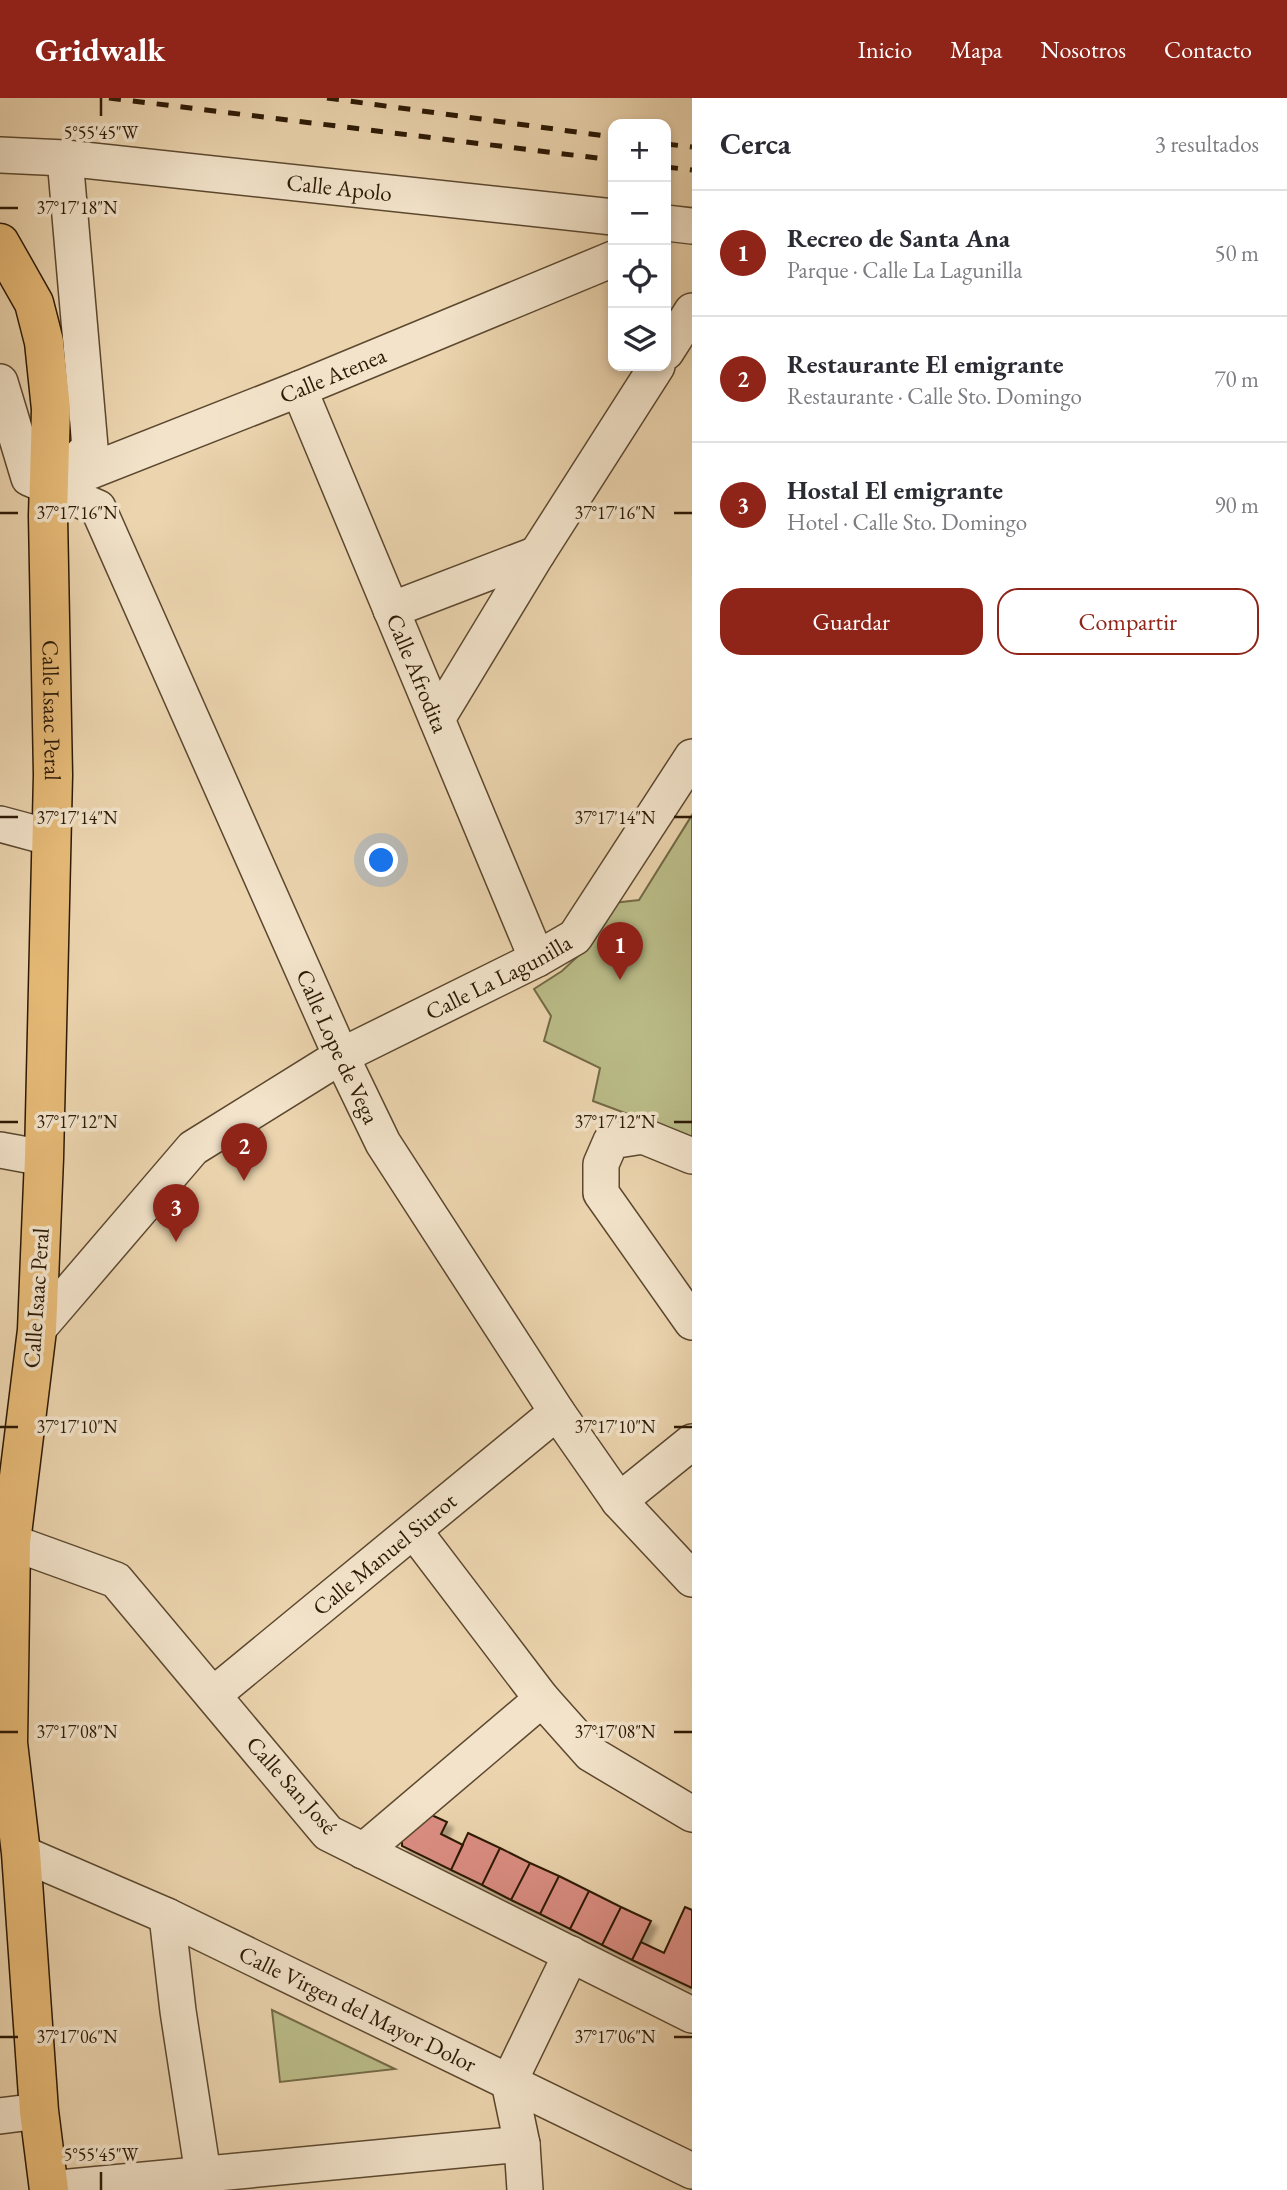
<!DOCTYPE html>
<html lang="es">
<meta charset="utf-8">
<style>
body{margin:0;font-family:"EB Garamond",serif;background:#f7f7f7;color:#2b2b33}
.controls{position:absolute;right:21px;top:21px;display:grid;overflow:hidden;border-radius:14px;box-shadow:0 4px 10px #0003}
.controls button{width:63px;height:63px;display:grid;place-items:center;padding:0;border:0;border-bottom:2px solid #e1e1e2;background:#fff;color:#2b2b33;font:35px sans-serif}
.you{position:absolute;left:382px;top:763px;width:24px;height:24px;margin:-18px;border:5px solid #fff;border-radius:50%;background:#1a73e8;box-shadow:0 0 0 10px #1a73e833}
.badge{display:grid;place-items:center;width:46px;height:46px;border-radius:50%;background:#8f2418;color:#fff;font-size:23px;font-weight:700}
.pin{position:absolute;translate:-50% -58px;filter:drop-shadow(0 2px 4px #0008)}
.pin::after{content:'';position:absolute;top:37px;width:24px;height:21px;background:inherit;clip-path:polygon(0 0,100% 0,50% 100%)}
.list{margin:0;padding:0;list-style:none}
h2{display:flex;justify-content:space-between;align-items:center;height:91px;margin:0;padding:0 28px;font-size:30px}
h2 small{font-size:23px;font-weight:400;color:#7c7c81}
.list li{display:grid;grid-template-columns:46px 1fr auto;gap:21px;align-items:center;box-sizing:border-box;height:126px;padding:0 28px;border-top:2px solid #e1e1e2}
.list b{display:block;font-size:26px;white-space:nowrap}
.list p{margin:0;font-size:23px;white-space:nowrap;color:#7c7c81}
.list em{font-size:23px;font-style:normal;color:#7c7c81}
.actions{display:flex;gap:14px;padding:21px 28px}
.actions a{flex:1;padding:16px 0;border:2px solid #8f2418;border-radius:21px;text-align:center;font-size:24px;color:#8f2418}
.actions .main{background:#8f2418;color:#fff}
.icon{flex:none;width:38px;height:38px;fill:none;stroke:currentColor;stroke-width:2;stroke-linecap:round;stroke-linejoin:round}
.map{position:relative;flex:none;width:692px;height:2092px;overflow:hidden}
header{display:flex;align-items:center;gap:42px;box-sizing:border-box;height:98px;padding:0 35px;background:#8f2418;color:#fff}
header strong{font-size:33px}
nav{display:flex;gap:38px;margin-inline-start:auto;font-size:24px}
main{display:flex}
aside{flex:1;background:#fff}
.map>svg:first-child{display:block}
.green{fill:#babc88;stroke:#736a46;stroke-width:2}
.building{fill:#dc8d83;stroke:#2c1905;stroke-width:2;filter:url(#shadow)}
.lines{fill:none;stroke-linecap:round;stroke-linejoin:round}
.minor-casing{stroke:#5c482f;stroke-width:38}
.major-casing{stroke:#2c1905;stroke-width:41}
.minor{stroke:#f2e3ca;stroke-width:35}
.major{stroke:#e6ba77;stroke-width:38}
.rail{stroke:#2c1905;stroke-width:5;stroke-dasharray:12 12;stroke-linecap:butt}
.ticks{fill:none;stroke:#2c1905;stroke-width:2.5}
.labels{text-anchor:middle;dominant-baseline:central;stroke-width:7;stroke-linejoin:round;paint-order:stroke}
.street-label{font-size:23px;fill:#2c1905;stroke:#f2e3ca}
.ticks-label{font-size:18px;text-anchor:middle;fill:#2c1905;stroke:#f2e3ca;stroke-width:7;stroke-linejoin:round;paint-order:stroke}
</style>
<header>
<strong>Gridwalk</strong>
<nav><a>Inicio</a><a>Mapa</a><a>Nosotros</a><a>Contacto</a></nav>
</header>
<main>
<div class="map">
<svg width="692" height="2092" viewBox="0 0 692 2092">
<defs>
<filter id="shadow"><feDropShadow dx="6" dy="6" stdDeviation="2" flood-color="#0004"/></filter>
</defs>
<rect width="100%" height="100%" fill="#ebd4ae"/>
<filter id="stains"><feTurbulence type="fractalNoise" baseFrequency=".00286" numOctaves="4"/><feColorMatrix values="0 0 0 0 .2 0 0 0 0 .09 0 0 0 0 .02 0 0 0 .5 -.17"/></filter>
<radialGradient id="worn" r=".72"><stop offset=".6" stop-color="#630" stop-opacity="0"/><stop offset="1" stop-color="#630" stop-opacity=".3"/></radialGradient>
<path class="green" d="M692,717V1040L593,1003L600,970L544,943L551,918L534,891L562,873L590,847L613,805L639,802Z
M272,1912L395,1971L280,1984Z"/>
<path class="building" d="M427,1715L447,1724L441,1736L463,1747L451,1772L402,1748V1737Z
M468,1735L500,1750L482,1787L451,1772Z
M500,1750L530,1765L511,1802L482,1787Z
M530,1765L559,1778L540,1816L511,1802Z
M559,1778L589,1793L570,1831L540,1816Z
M589,1793L621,1809L602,1847L570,1831Z
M621,1809L651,1823L632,1862L602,1847Z
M685,1809L692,1812V1890L632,1862L641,1844L664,1855Z"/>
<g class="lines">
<g class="minor-casing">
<g id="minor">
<path id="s1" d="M0,57L65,60L613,119"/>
<path d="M666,125L692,128"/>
<path d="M666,254L692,213"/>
<path id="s2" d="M0,284L29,380L98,410L341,958L383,1045L557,1314L619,1403L692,1481"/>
<path id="s3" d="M299,291L537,861"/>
<path d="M58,381L90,349L65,60"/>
<path id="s4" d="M50,389L299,291L613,161"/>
<path d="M391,512L537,456"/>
<path d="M437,621L537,456L657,268"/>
<path d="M0,726L52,740"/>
<path d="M0,1052L44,1060"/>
<path d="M692,1058L643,1038L611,1043L601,1066V1095L692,1224"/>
<path id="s5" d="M37,1232L193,1050L341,958L537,861L575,839L692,659"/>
<path d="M619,1403L692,1344"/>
<path d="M414,1433L542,1601L591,1656L692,1716"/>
<path d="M11,1444L116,1482L328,1735L692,1917"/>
<path id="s6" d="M213,1597L557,1314"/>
<path d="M363,1753L542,1601"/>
<path id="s7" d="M21,1755L167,1818L692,2073"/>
<path d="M167,1818L178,1913L203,2076"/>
<path d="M0,2018L39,2013"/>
<path d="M49,2091L522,2046"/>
<path d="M525,2092L522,2046L509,1984L571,1856"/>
</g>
</g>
<g class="major-casing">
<g id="major">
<path id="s8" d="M0,145L34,205L44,244L51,311L48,418L53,677L44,1060L37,1232L11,1444L8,1645L21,1755L39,2013L49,2092"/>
</g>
</g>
<use href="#minor" class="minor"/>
<use href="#major" class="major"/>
<path class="rail" d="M109,0L613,62
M327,0L613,39
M666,46L692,49
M666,69L692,72"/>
</g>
<path class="ticks" d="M101,0V18M0,110H18M0,415H18M674,415H692M0,719H18M674,719H692M0,1024H18M674,1024H692M0,1329H18M674,1329H692M0,1634H18M674,1634H692M0,1939H18M674,1939H692M101,2074V2092"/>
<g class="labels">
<g class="street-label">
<text stroke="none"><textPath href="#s1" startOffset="341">Calle Apolo</textPath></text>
<text stroke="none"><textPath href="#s4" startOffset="304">Calle Atenea</textPath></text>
<text stroke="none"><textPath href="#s3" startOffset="308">Calle Afrodita</textPath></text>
<text stroke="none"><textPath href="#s8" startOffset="478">Calle Isaac Peral</textPath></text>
<text stroke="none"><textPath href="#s5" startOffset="590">Calle La Lagunilla</textPath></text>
<text stroke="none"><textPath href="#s2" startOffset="765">Calle Lope de Vega</textPath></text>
<text transform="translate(36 1200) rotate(-86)">Calle Isaac Peral</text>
<text stroke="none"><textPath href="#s6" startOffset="222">Calle Manuel Siurot</textPath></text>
<text transform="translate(292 1687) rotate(48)">Calle San José</text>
<text stroke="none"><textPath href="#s7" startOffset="371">Calle Virgen del Mayor Dolor</textPath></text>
</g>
</g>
<g class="ticks-label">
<text x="101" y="41">5°55'45"W</text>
<text x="77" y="116">37°17'18"N</text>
<text x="77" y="421">37°17'16"N</text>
<text x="615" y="421">37°17'16"N</text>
<text x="77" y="726">37°17'14"N</text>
<text x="615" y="726">37°17'14"N</text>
<text x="77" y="1030">37°17'12"N</text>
<text x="615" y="1030">37°17'12"N</text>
<text x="77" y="1335">37°17'10"N</text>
<text x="615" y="1335">37°17'10"N</text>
<text x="77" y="1640">37°17'08"N</text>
<text x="615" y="1640">37°17'08"N</text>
<text x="77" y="1945">37°17'06"N</text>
<text x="615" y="1945">37°17'06"N</text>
<text x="101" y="2063">5°55'45"W</text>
</g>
<rect width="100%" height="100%" filter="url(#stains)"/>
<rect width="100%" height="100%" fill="url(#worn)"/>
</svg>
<div class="controls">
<button>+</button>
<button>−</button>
<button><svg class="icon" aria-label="locate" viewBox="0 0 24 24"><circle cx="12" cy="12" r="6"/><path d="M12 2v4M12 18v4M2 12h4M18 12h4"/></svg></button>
<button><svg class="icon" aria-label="layers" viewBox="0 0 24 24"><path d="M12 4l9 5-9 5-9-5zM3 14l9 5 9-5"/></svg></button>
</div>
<div class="you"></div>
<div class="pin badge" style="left:620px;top:882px">1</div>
<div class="pin badge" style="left:244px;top:1083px">2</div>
<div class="pin badge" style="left:176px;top:1144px">3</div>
</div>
<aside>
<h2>Cerca<small>3 resultados</small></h2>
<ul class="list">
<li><span class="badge">1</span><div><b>Recreo de Santa Ana</b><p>Parque · Calle La Lagunilla</p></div><em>50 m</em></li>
<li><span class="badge">2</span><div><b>Restaurante El emigrante</b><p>Restaurante · Calle Sto. Domingo</p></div><em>70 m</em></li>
<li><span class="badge">3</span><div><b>Hostal El emigrante</b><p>Hotel · Calle Sto. Domingo</p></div><em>90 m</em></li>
</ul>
<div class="actions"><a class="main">Guardar</a><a>Compartir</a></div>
</aside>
</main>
